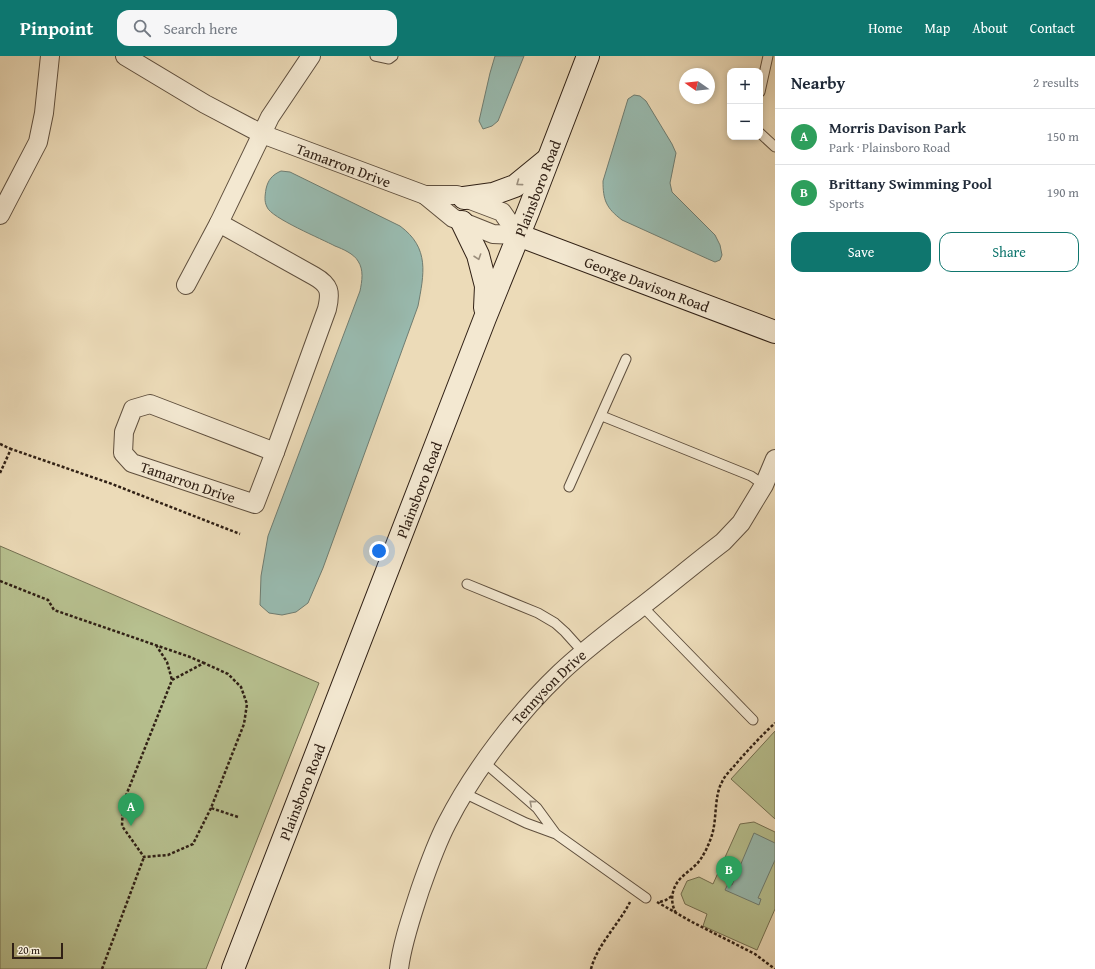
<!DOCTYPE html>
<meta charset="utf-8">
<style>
body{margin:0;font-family:"Gentium Book Plus",serif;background:#f6f6f7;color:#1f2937}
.controls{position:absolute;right:12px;top:12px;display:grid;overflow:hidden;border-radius:8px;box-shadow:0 2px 6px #0003}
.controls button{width:36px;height:36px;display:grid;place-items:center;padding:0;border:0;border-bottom:1px solid #e0e1e3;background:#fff;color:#1f2937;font:20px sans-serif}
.compass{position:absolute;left:679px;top:12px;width:36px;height:36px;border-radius:50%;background:#fff;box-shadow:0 2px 6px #0003;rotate:284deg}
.scale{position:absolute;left:12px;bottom:10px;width:51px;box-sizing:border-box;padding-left:4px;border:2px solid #302015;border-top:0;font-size:11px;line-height:14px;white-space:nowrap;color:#302015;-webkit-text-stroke:3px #f3e8d1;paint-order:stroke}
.you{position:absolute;left:379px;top:495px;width:14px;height:14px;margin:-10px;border:3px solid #fff;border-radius:50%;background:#1a73e8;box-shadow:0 0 0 6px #1a73e833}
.badge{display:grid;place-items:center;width:26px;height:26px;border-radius:50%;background:#0f766e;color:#fff;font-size:13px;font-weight:700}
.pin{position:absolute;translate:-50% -33px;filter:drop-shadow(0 1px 2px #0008)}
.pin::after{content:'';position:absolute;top:21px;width:14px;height:12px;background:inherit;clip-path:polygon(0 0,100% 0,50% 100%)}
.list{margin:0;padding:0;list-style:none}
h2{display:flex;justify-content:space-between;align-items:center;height:52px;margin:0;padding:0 16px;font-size:17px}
h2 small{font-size:13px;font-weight:400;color:#747a83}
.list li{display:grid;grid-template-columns:26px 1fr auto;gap:12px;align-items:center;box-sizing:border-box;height:56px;padding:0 16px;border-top:1px solid #e0e1e3}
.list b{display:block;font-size:15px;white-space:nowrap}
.list p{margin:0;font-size:13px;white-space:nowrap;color:#747a83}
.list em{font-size:13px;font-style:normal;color:#747a83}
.actions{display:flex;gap:8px;padding:12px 16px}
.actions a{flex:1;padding:9px 0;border:1px solid #0f766e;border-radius:12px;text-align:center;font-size:14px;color:#0f766e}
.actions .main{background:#0f766e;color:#fff}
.icon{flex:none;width:22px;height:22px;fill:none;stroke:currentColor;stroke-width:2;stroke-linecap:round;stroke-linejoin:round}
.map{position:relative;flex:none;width:775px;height:913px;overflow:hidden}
header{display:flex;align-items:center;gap:24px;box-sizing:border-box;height:56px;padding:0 20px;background:#0f766e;color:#fff}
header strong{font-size:19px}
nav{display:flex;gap:22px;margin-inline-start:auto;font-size:14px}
.search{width:280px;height:36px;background:#f6f6f7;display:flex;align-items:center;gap:10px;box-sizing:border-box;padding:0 14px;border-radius:12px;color:#747a83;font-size:15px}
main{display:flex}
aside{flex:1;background:#fff}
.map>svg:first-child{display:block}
.green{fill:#b7c08f;stroke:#747052}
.water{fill:#99bbb0;stroke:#6f7d72}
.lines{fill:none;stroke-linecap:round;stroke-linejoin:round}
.lane-casing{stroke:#5f4f3e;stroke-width:11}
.street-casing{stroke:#5f4f3e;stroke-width:20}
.secondary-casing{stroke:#302015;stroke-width:24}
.path{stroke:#302015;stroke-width:2.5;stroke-dasharray:3 2;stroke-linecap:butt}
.lane{stroke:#f3e8d1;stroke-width:9}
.street{stroke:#f3e8d1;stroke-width:18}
.secondary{stroke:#f3e8d1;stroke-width:22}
.oneway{stroke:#9b8e7c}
.labels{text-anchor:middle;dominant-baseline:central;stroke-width:3;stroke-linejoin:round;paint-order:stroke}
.street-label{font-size:15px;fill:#302015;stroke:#f3e8d1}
</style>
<header>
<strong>Pinpoint</strong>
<div class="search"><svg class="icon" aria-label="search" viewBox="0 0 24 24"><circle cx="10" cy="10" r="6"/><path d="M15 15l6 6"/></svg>Search here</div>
<nav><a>Home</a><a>Map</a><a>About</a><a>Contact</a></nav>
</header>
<main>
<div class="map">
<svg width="775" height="913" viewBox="0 0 775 913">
<rect width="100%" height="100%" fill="#ecdbb8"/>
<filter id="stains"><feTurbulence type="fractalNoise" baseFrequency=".005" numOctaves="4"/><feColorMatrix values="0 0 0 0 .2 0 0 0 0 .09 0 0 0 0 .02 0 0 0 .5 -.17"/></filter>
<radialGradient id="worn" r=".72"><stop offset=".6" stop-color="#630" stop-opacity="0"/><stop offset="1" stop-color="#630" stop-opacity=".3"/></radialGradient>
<path class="green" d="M0,490L319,627L206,913H0Z
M775,675V763L731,723Z
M754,766L775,776V853L757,894L703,870L707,858L685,848L681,838L687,825L699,821L713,828L740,768Z"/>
<path class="water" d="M495,0H524L498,65L492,70L483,73L479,65L490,17Z
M634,39L640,40L646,45L672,88L676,97L670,127L672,136L715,179L720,189L722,199L720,204L715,206L708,203L622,164C606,152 603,144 603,125L628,43Z
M281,115L290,116L400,170C430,192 424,218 418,250L323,512L308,547L296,556L282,559L269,557L260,549L261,520L268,480L360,235C362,225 364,214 358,205C354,198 343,193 335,190C322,183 271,162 267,151C264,145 265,140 266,133C268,124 272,119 281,115Z
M754,777L775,787V804L758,842L761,843L759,849L725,834L728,828L732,829Z"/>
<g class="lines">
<g class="lane-casing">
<path id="lane" d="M375,0L389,3L393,0
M760,36L768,0
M760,77L775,91
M602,360L751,420L764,429
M569,431L626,303
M467,528L538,557L555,567L565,576L583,596
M642,550L753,664
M484,706L537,752L556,778
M464,737L526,767L556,778L646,842"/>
</g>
<g class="street-casing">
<g id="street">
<path id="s1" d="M125,0L205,48L262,78L425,139H457L502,156L518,179"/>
<path d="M425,139L453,162L493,178L518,179"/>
<path d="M0,159L38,86L44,57L50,0"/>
<path d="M219,167L314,220C330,229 331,236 327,253L275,396"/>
<path d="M186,229L219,167L270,61L311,0"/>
<path d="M150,348L275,396L255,448L132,407L123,397L124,376L133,353Z"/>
<path id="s2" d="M399,913C402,887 412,859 420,834C428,811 436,788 447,767C474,714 517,658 560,617C584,594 611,574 637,554C666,532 694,508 723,486L741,467L764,429L775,403"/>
</g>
</g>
<g class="secondary-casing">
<g id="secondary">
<path d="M464,142L493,138L515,130L548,103"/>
<path d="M462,166L478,199L486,230L485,252"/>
<path id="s3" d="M518,179L775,276"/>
<path id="s4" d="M233,913L485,262L528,156L588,0"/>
</g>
</g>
<path class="path" d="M0,388L11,393
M0,417L11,393L112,428L240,478
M0,525L48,544L54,554L190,601L204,607
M156,589L167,606L172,624
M211,752L193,788L168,799L144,801L122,770L123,747L172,624L204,607L228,618L241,631L247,648L244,668L211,752L238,761
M657,846L692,866L755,898L775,913
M660,846L666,844L672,840
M676,857C669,845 672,830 682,821C688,815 695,811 700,804C705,797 709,788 712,779C717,763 714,740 722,726C725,719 731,714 735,709C748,694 761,680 775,667
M102,913L144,801
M591,913C597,889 619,868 630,846"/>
<use href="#lane" class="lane"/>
<use href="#street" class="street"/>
<use href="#secondary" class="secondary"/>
</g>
<defs><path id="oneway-chevron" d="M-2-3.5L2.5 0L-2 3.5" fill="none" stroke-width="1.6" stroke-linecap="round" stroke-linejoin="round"/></defs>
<g class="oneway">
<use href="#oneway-chevron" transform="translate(519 127) rotate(144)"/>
<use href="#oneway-chevron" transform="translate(478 201) rotate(71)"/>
<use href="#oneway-chevron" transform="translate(532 747) rotate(-139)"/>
</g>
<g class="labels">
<g class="street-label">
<text stroke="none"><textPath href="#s1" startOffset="245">Tamarron Drive</textPath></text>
<text stroke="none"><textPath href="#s4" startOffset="838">Plainsboro Road</textPath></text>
<text stroke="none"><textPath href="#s3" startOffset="138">George Davison Road</textPath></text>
<text transform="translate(188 426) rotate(19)">Tamarron Drive</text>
<text stroke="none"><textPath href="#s4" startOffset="514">Plainsboro Road</textPath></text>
<text stroke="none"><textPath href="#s2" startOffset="325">Tennyson Drive</textPath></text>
<text stroke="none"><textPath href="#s4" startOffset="190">Plainsboro Road</textPath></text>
</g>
</g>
<rect width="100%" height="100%" filter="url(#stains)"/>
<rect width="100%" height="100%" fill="url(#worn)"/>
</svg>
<div class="controls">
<button>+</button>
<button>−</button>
</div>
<svg class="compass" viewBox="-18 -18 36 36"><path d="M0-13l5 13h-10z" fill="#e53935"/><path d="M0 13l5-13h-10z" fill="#747a83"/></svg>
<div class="scale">20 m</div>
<div class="you"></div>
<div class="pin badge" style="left:131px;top:770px;background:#2e9e5b">A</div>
<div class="pin badge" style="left:729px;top:833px;background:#2e9e5b">B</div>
</div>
<aside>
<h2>Nearby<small>2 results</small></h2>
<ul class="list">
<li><span class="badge" style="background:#2e9e5b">A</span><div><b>Morris Davison Park</b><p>Park · Plainsboro Road</p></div><em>150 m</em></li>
<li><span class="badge" style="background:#2e9e5b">B</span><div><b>Brittany Swimming Pool</b><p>Sports</p></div><em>190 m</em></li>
</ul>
<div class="actions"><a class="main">Save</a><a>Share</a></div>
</aside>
</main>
